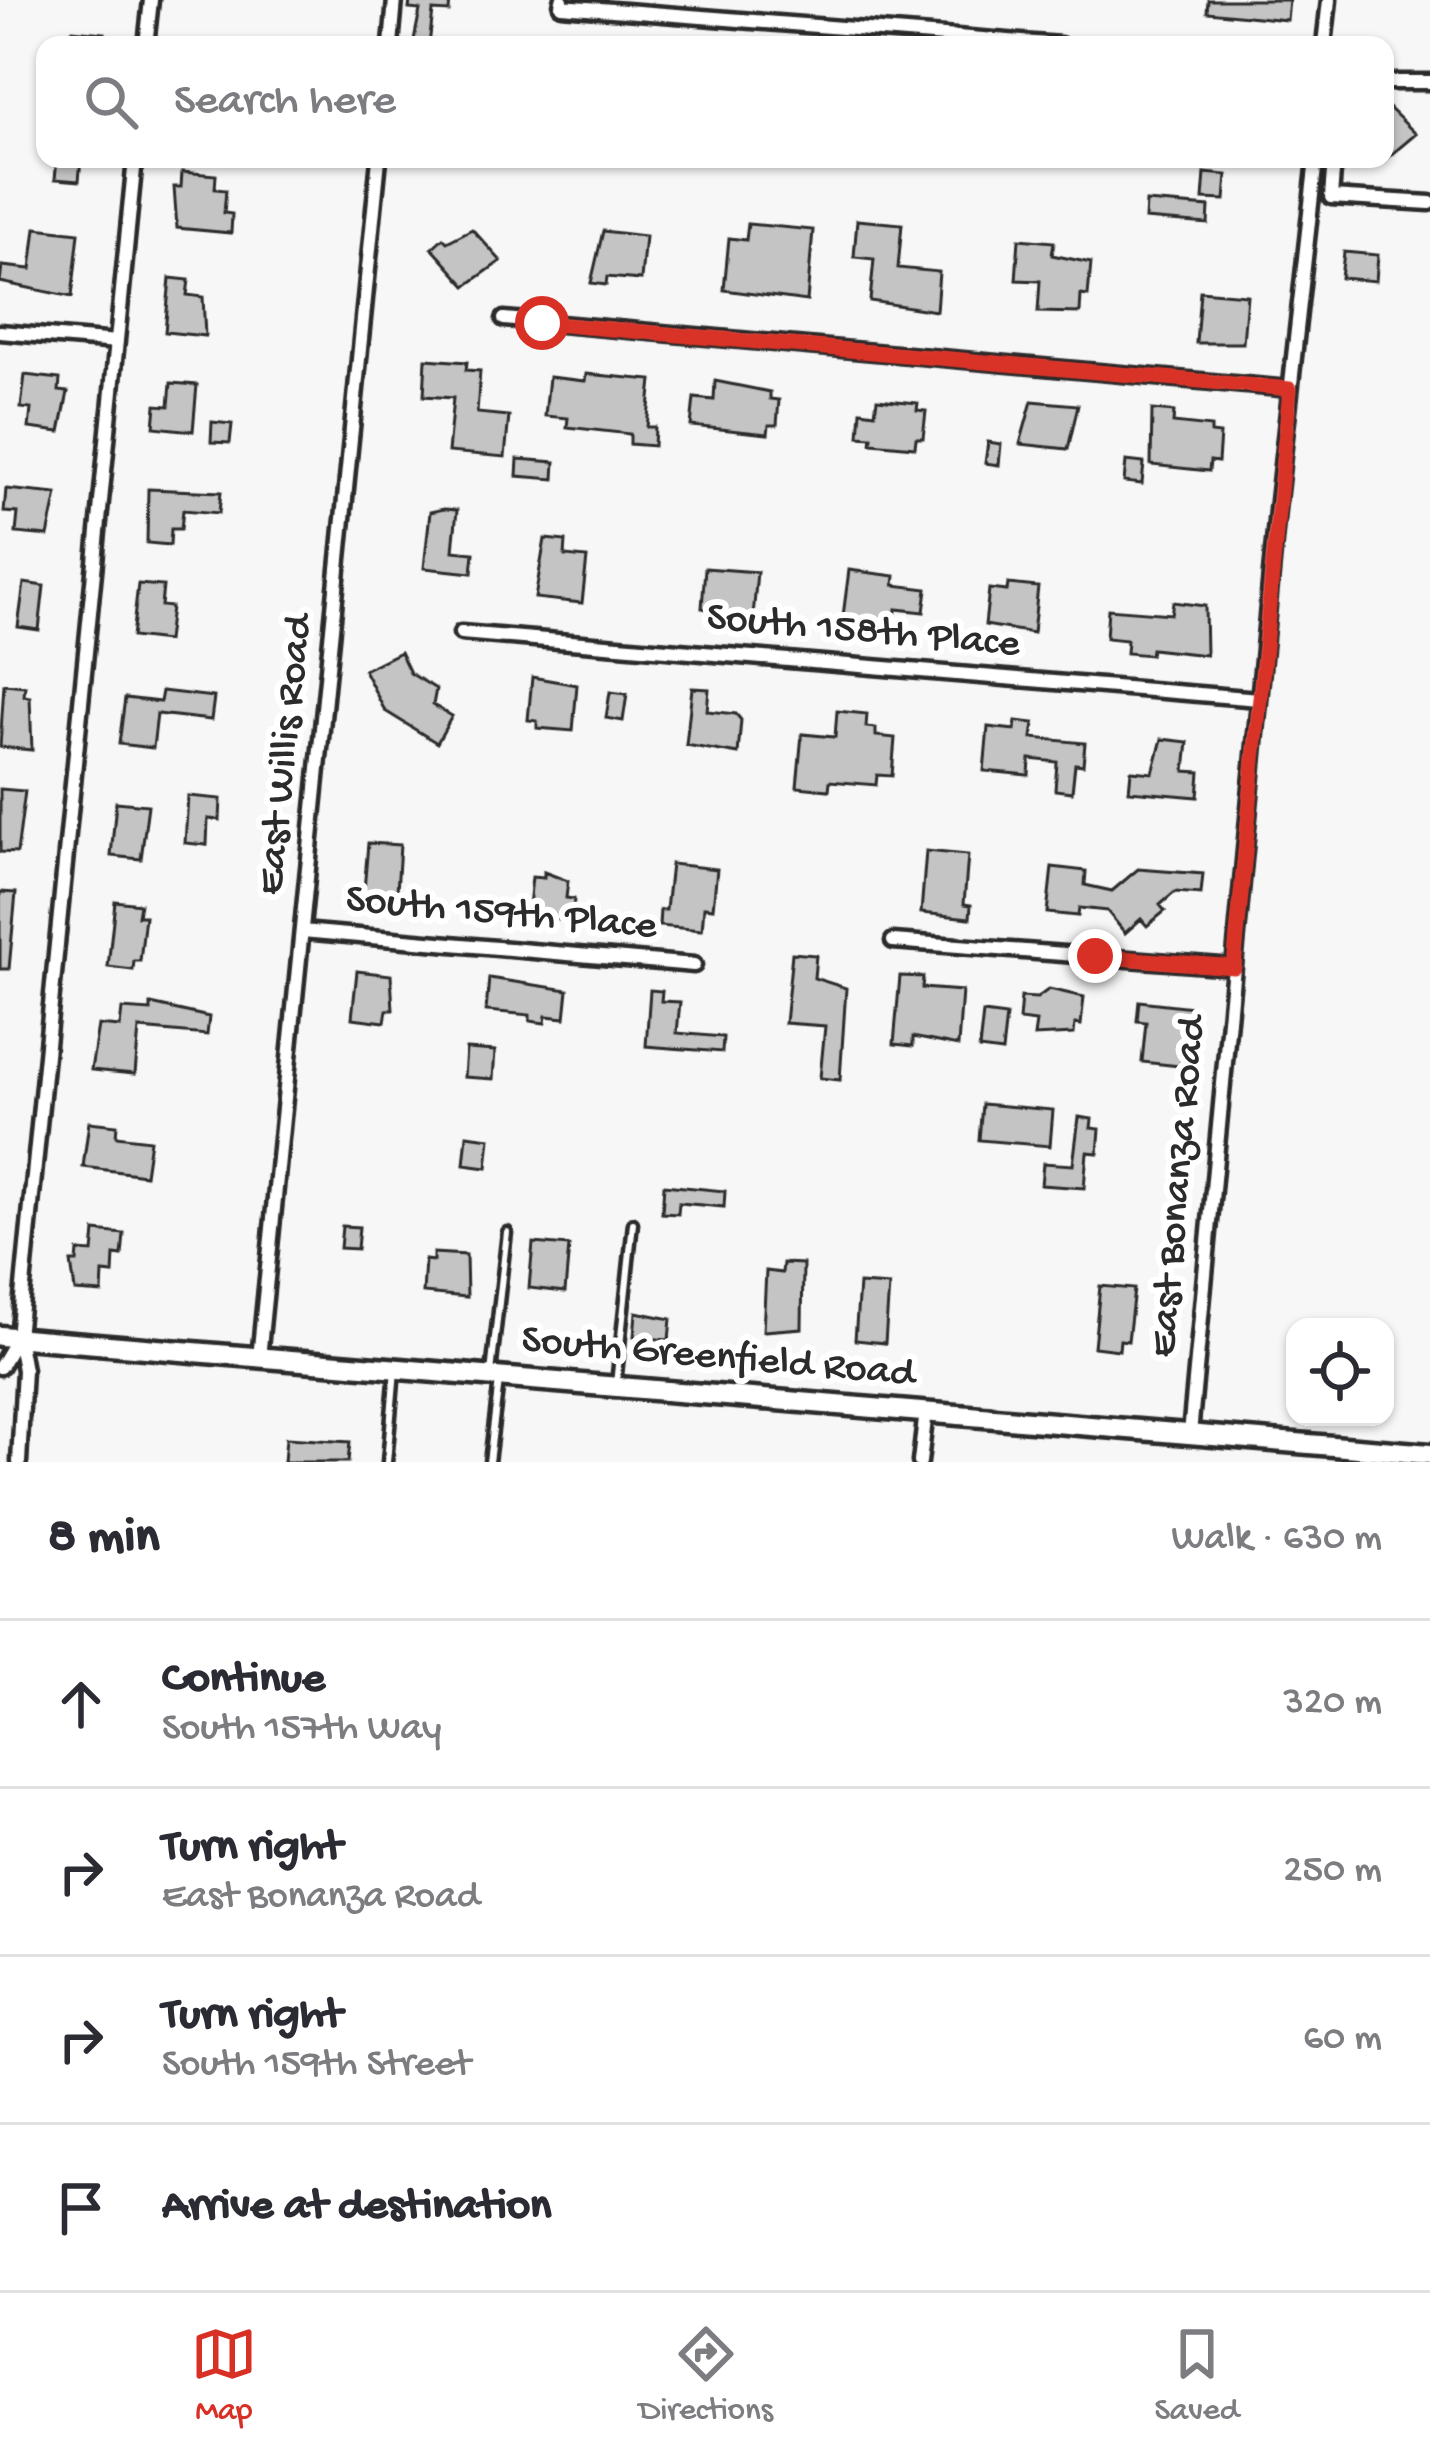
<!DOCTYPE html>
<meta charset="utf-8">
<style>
body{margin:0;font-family:"Gochi Hand",sans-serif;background:#f7f7f7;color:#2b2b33}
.controls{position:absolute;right:36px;bottom:36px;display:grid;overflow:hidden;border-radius:24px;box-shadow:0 3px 9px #0004}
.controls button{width:108px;height:108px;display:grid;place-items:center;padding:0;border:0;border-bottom:3px solid #e1e1e2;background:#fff;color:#2b2b33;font:60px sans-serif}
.stop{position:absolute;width:36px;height:36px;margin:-27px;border:9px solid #d93025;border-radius:50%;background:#fff}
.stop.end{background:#d93025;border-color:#fff;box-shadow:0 3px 12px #0008}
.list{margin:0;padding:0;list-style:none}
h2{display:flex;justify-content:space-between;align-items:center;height:156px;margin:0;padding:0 48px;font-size:51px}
h2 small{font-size:39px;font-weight:400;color:#7c7c81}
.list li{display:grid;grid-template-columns:78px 1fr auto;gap:36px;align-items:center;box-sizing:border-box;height:168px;padding:0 48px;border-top:3px solid #e1e1e2}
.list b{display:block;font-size:45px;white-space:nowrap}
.list p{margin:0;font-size:39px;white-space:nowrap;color:#7c7c81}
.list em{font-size:39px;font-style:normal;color:#7c7c81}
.icon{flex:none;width:66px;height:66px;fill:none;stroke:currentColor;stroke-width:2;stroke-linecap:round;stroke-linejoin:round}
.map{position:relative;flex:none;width:1430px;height:1462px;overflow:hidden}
.search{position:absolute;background:#fff;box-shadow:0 3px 9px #0004;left:36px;right:36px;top:36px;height:132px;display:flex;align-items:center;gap:30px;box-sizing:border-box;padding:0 42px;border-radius:24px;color:#7c7c81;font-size:45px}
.sheet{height:828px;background:#fff}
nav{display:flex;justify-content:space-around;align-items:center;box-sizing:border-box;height:168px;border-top:3px solid #e1e1e2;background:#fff;font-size:33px;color:#7c7c81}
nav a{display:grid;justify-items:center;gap:6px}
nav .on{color:#d93025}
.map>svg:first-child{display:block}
.building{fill:#c4c4c4;stroke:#2b2b2b;stroke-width:3}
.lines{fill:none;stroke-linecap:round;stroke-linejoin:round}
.service-casing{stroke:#2b2b2b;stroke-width:15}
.minor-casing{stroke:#2b2b2b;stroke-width:21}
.secondary-casing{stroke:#2b2b2b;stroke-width:27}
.service{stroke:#fff;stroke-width:6}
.minor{stroke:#fff;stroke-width:12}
.secondary{stroke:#fff;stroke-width:18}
.route{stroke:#d93025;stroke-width:15}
.labels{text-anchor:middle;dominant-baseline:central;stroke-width:12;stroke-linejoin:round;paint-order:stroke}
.street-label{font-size:42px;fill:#2b2b2b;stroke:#fff}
</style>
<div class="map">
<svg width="1430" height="1462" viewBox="0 0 1430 1462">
<rect width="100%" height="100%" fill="#f7f7f7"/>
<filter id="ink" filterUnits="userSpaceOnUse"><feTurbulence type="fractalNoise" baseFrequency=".00833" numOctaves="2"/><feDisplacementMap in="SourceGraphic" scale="24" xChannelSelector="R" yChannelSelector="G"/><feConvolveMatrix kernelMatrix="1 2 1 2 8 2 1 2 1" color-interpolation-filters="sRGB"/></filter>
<g filter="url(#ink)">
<path class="building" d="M410,0H450L449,12L433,11L429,45H413L420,10L409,9Z
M1208,0H1289L1287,20L1207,12Z
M72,30L105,33L104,45H70Z
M1385,104L1416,134L1385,160Z
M57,159H81L79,181L55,179Z
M182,172L216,175L215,189L226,190L224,213L232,214L231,233L177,228L174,187H181Z
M1205,173L1227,175L1225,200L1203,199Z
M1146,202L1209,207L1208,224L1145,219Z
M857,220L902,224L898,268L939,272L936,311L870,301L874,259L854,257Z
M748,224L813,230L807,301L724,290L729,238L746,240Z
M36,228L79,233L72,297L0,282L2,266L31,269Z
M472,229L501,261L466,286L432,248L443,238L447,242Z
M603,231L645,236L641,280L607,277L606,285L591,283Z
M1019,239L1054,242L1052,255L1091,263L1088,296L1081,295L1080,313L1038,312L1040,281L1016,280Z
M1344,252L1378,255L1376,281L1341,278Z
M170,278L189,280L187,295L203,297L205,336L165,332Z
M1200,291L1247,295L1243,343H1196Z
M426,359L467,362L466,370L480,371L477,413L509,416L505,457L448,452L453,398L424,396Z
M586,374L652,380L647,427H655L654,446L630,444V434L567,427L568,418L545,416L549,377L585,381Z
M25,375L60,379L59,391L68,392L60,432L29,428L31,409L21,408Z
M715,381L770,392V399L779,400L777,425H769L768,434L691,426L694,398L714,400Z
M171,383L197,385L193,431L154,427L156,405L169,406Z
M877,399L918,403L917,410L926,411L923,438H916L915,447L871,443L872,437L859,436L861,411L875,413Z
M1032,401L1078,405L1068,449L1020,444Z
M1152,410L1174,412L1173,423L1211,427V433L1220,434L1218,462L1210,461L1209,471L1151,465Z
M212,422L232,424L230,443L211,442Z
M988,442L1001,444L999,465L985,463Z
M518,459L555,462L554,479L517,476Z
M1126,461L1144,463L1142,484L1124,482Z
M6,489L57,494L48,536L16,533L18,513L4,512Z
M148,489L221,492L219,513L183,510L181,529H171L170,545L147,543Z
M444,509L457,510L453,551L474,553L472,573L424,568L430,512Z
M545,539L566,541L565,556L587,558L582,603L535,598Z
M705,568L757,572L753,617L702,608Z
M849,570L895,576L894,585L927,589L924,612L896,609L894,629L843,616Z
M24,583L44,586L39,630L18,627Z
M138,584L163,586L161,606L171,607L167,641L132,637Z
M1008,584L1038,587L1033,633L985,625L989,589L1007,591Z
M1173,602L1205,606L1206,655L1151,649L1150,655L1126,653L1127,640L1106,638L1108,609L1171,614Z
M400,652L410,673L436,689L433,705L452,716L437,743L385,711L364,670Z
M532,677L577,685L573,731L537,728V721L528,720Z
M4,684L25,686L24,696L30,697L32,750L0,747Z
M692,688L709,689L707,711L736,714L741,720L738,754L686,745Z
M162,691L214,697L211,720L157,714L153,748L119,744L125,698L160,702Z
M610,692L627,694L623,721L606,718Z
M837,711L867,714L866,727L876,728V736L895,738L892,776L877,775L876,785L830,781L829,790L797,787L802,734L835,737Z
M1016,721L1034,723L1032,738L1085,743L1083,765L1075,764L1072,792L1055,790L1057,762L1030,759L1029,775L984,771L988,727L1015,730Z
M1162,739L1188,742L1185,771L1200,772L1198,797L1129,791L1131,771L1153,773Z
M0,789L25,791L17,853L0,852Z
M188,796L221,799L220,820L208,819L207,845L185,843Z
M116,802L148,805L141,859L111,856Z
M368,843L400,845L397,892H391L390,904L363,902Z
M926,851L968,855L964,904L971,905L970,918L921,913Z
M671,864L717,869L713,908L704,907L702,930L659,926L660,910H666Z
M1052,867L1086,871L1085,885L1112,891L1138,869L1203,874L1201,894L1175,892L1160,905L1165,911L1147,926L1141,919L1125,933L1107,911L1079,908L1078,916L1047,913Z
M544,872L568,881L566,898L574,899L572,921L528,916L532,877L544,878Z
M0,892L16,893L9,969H0Z
M115,901L140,904L138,916H145L140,961H134L133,970L108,967Z
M792,953L816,955L814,978L846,988L840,1080L820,1078L825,1026L785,1023Z
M357,971L391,975L393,1010H387L385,1022L352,1018Z
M900,976L923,977L922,988L962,991L958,1046L913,1037V1046L894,1044Z
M489,978L568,990L565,1018L546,1016L545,1023L530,1021V1015L486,1011Z
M1049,989L1084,997L1081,1025L1075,1024L1074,1034L1034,1036L1036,1022L1019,1020L1021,997L1037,998Z
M650,990L662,991L661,1001L680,1002L677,1033L723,1037L722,1052L646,1046Z
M1139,1001L1193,1007L1180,1066L1142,1062L1146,1022L1137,1021Z
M151,1004L209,1017L207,1035L139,1029L135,1074L91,1070L98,1025L120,1027L122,1009L151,1011Z
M983,1013L1006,1016L1002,1052L979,1049Z
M466,1049L495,1051L493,1079L464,1077Z
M982,1104L1053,1110L1050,1146L979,1140Z
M1079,1117L1092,1119L1091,1128L1100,1129L1098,1153L1087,1152L1084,1188L1041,1185L1043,1163L1073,1165Z
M89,1122L117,1125L116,1136L150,1140L145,1175L83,1167Z
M467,1135L490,1138L487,1168L464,1165Z
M664,1185L725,1191L724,1207L679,1203L678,1214L662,1213Z
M342,1226L359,1227L357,1249L340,1248Z
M95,1231L124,1234L122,1256L114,1255L113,1274L103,1273L102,1293L75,1291L71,1262H77L78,1251L93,1252Z
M533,1243L569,1246L565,1292L529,1288Z
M433,1253L466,1255L467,1297L423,1293L425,1260L433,1261Z
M783,1263L803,1264L802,1328L763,1331L766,1271L782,1273Z
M859,1284L889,1286L885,1343L855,1340Z
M1100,1286L1134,1289L1128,1341L1120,1340L1119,1350L1094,1347Z
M636,1312L671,1319L669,1340L634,1337Z
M286,1438L350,1442L348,1462H284Z"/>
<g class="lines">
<g class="service-casing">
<path id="service" d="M491,1373L507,1232
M616,1384L633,1223
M387,1462L395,1370
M489,1462L499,1381"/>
</g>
<g class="minor-casing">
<path id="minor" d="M562,0L561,6L1060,45
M146,45L151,0
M391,45L395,0
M1324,45L1329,0
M1385,82H1430
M1334,159L1331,197L1430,203
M504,319L1290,389
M0,332L117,342
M461,633L1259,699
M302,931L694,965
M893,941L1234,967
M259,1358L379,159
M0,1367L17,1338
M1190,1434L1277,510L1316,159
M19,1462L24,1370L18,1337L135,159
M920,1462L926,1411"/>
</g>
<g class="secondary-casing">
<path id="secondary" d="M0,1336L1430,1454"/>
</g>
<use href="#service" class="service"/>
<use href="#minor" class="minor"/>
<use href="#secondary" class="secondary"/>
</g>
</g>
<g class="lines" filter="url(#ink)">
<path class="route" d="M542,323L1290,389L1234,967L1095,956"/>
</g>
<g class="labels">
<g class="street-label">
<text transform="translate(863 633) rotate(5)">South 158th Place</text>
<text transform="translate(287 755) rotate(-84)">East Willis Road</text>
<text transform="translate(501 915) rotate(5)">South 159th Place</text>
<text transform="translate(1180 1187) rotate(-85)">East Bonanza Road</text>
<text transform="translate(718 1359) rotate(5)">South Greenfield Road</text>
</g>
</g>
</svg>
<div class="controls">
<button><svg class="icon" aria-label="locate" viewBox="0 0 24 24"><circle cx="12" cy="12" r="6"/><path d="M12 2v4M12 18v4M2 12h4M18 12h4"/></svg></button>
</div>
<div class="stop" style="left:542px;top:323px"></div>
<div class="stop end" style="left:1095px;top:956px"></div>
<div class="search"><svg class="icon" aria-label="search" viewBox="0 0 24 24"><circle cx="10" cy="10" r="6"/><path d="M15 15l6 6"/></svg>Search here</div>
</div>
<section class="sheet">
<h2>8 min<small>Walk · 630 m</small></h2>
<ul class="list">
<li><svg class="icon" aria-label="ahead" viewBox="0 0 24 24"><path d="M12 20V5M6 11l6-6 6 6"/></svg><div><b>Continue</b><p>South 157th Way</p></div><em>320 m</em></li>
<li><svg class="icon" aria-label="right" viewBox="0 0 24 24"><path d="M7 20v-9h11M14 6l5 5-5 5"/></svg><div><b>Turn right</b><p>East Bonanza Road</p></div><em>250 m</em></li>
<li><svg class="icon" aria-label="right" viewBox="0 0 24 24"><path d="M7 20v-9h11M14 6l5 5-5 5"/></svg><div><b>Turn right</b><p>South 159th Street</p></div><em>60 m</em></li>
<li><svg class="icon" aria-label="arrive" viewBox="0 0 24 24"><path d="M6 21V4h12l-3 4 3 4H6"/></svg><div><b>Arrive at destination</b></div></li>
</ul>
</section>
<nav>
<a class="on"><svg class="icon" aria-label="map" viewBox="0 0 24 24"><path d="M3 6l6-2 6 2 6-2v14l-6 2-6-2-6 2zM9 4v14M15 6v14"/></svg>Map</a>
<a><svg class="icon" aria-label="directions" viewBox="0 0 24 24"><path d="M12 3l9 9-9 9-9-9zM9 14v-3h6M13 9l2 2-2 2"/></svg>Directions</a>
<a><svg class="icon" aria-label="saved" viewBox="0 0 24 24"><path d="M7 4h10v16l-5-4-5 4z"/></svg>Saved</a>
</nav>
